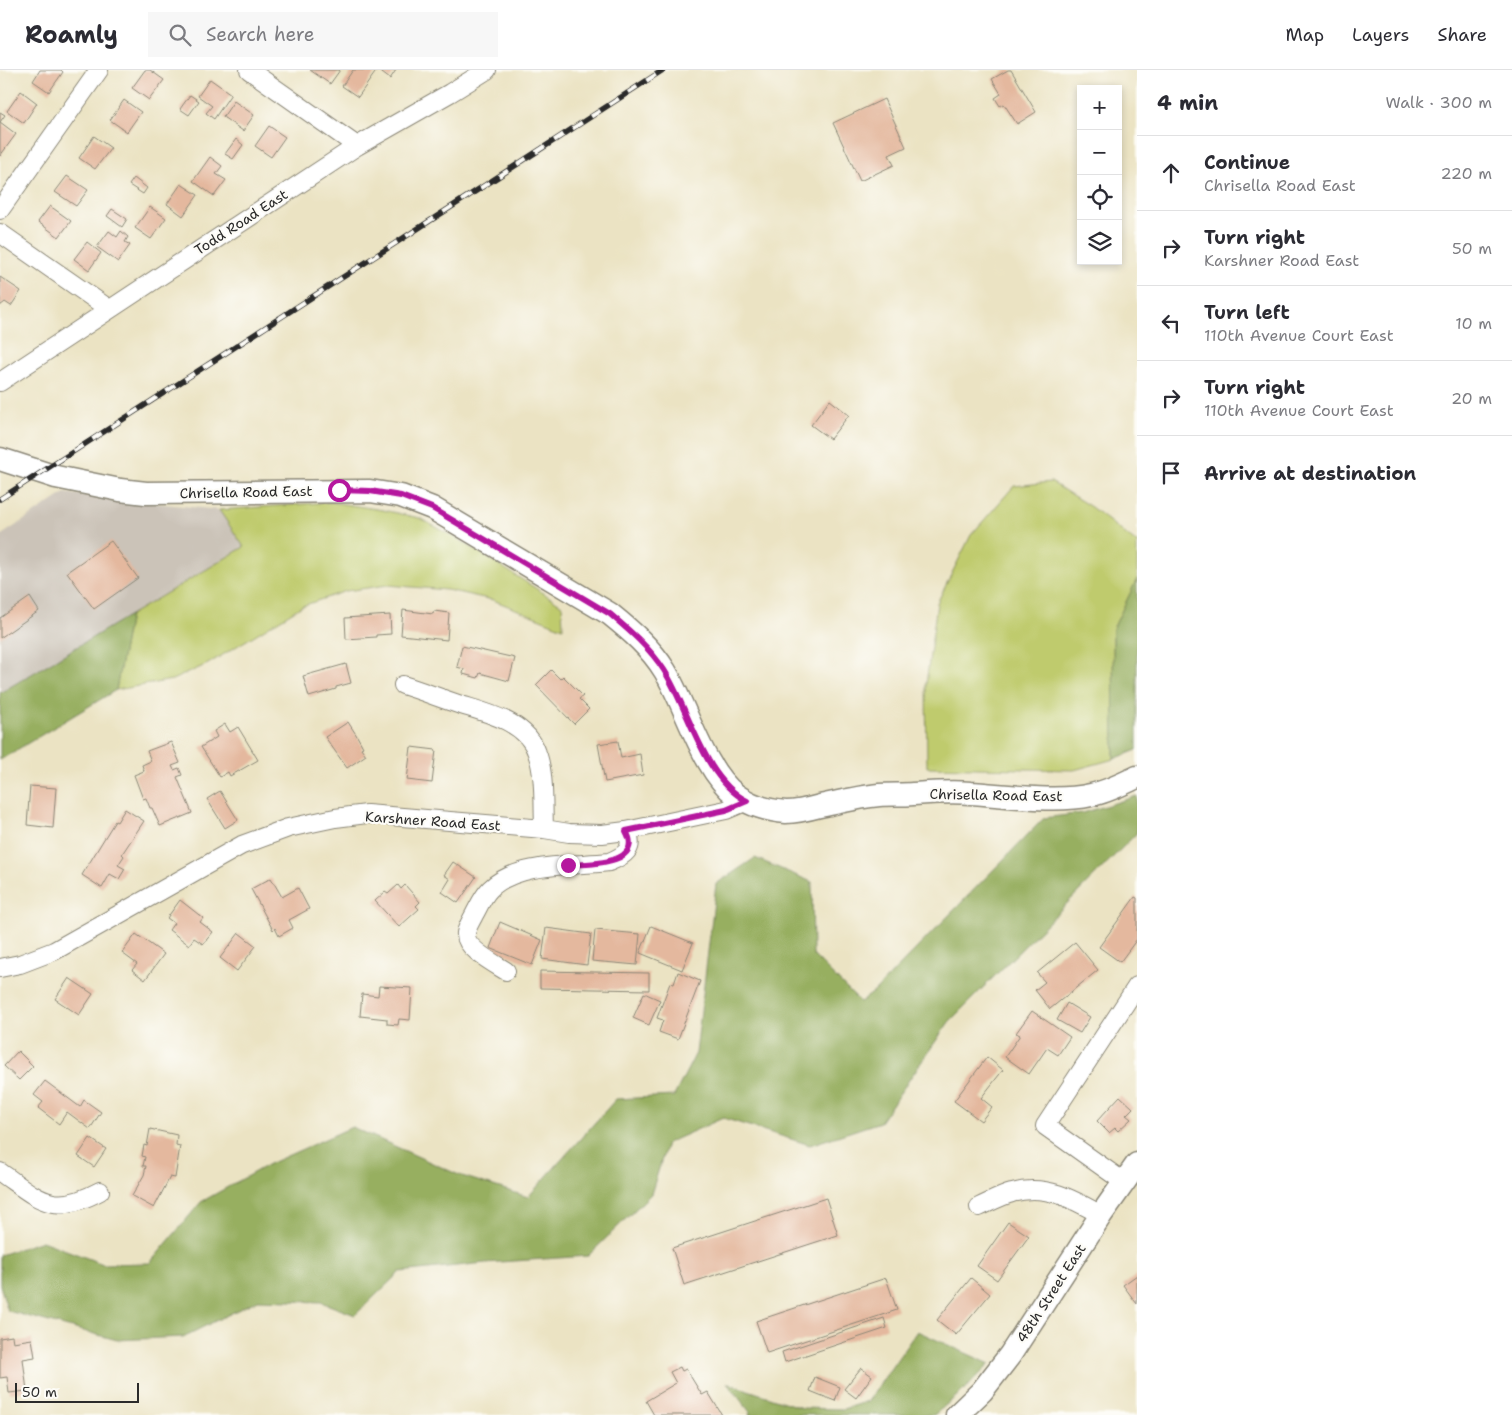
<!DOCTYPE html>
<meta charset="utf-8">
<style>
body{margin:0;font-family:"Shantell Sans",sans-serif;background:#f7f7f7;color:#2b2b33}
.controls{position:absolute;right:15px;top:15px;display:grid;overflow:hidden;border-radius:0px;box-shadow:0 2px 8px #0003}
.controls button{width:45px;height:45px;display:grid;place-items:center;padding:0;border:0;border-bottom:1px solid #e1e1e2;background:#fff;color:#2b2b33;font:25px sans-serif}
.scale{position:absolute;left:15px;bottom:12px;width:124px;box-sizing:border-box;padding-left:5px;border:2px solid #2b2b2b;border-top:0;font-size:14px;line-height:18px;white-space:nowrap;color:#2b2b2b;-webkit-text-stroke:4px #fdfcf7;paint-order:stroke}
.stop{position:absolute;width:15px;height:15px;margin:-11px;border:4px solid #b5179e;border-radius:50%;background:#fff}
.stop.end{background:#b5179e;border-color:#fff;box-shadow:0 1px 5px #0008}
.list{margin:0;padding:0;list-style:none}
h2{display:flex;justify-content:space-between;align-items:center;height:65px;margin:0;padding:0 20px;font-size:21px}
h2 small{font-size:16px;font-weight:400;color:#7c7c81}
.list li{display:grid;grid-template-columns:32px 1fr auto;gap:15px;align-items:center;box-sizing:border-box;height:75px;padding:0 20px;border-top:1px solid #e1e1e2}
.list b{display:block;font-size:19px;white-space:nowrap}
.list p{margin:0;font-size:16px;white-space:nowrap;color:#7c7c81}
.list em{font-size:16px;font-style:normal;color:#7c7c81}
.icon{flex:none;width:28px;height:28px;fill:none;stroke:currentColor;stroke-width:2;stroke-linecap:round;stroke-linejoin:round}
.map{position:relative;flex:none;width:1137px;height:1345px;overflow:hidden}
header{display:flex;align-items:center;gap:30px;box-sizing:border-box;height:70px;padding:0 25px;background:#fff;border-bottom:1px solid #e1e1e2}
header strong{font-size:24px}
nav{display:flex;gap:28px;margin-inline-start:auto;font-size:18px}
.search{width:350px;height:45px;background:#f7f7f7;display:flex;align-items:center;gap:12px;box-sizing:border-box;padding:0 18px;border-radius:0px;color:#7c7c81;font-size:19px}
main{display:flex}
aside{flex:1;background:#fff}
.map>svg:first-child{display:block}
.industrial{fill:#cbc3b8}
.green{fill:#bfcb6d;stroke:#757b4c}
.forest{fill:#97af60;stroke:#616d46}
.building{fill:#e4b89e}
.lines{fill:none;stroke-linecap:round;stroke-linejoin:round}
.minor-casing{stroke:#8b8777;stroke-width:20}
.tertiary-casing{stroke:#8b8777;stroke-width:25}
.minor{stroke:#fff;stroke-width:18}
.tertiary{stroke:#fff;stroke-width:22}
.rail-casing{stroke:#2b2b2b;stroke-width:5.5}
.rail{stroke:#fdfcf7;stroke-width:4;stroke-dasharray:11;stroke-linecap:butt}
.route{stroke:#b5179e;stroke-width:6}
.labels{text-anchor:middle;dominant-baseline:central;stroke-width:4.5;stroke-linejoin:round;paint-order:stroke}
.street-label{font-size:14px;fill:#2b2b2b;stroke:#fdfcf7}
</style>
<header>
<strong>Roamly</strong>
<div class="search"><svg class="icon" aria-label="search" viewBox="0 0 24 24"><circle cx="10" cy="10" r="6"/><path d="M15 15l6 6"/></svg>Search here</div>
<nav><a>Map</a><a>Layers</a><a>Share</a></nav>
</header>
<main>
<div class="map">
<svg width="1137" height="1345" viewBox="0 0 1137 1345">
<rect width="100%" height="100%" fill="#fdfcf7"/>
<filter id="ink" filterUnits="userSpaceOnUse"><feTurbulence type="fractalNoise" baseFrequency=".02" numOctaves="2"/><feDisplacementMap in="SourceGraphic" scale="10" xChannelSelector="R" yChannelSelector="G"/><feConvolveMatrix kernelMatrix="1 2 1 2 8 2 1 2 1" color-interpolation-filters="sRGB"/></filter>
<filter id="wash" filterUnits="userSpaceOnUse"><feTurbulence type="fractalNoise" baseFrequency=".0096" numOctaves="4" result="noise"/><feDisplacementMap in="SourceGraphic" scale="20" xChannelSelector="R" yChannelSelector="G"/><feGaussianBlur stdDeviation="1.12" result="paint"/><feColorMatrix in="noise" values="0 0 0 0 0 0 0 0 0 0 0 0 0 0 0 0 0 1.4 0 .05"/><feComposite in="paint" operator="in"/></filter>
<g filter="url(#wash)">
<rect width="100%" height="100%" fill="#ebe3c3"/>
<path class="industrial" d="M65,423L219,440L244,477L0,623V466Z"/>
<path class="green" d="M1051,412L1091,437L1137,473V509L1113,559L1114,689L1074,700L927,697L926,614L937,533L971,465L1014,416Z
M331,432L383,440L419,448L455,467L562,535L563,558L493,530L447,520L388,515L346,521L302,536L208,594L172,610L116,620L130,545L244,477L219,440Z"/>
<path class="forest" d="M1137,509V680L1114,689L1113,559Z
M130,545L116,620L0,690V623Z
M1137,726V763L949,952L880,1052L810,1075L723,1048L667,1073L651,1124L588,1186L485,1193L400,1202L355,1245L321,1232L258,1230L183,1267L117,1270L8,1241L0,1215V1185L42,1171L103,1194L150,1193L201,1132L269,1094L352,1057L459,1105L528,1127L616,1029L674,1026L696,983L716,814L755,788L812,812L813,885L860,932L874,922L1044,748L1083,743Z
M917,1261L990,1294L964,1320L934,1345H749L750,1342L727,1313L802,1338L843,1339L868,1331Z"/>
<g id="blocks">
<path class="building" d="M40,0H61L63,2L49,22L33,11Z
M145,0H150L164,10L149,30L132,18Z
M310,0H340L330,14Z
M353,0H377L358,27L342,16Z
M378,0H396L390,9Z
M1008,0H1011L1036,42L1017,54L1004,34L1000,36L995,28L1001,24L992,9Z
M210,9L231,24L214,49L206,43L212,36L198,26Z
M21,21L37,33L24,53L7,41Z
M190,25L199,31L189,45L180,39Z
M884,29L906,77L889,85L894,95L860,111L833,53Z
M124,30L141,42L127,62L110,50Z
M234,31L254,45L243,61L223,47Z
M0,42L5,45L0,52L16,64L0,86Z
M269,56L285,67L271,87L255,76Z
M94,66L111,78L95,99L79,88Z
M236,69L243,75L233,89L225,84Z
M210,87L222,96L216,104L226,110L214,126L193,111Z
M67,106L88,120L76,136L55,122Z
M134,108L147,118L143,124L129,115Z
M181,114L198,125L183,146L167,134Z
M50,136L71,151L59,167L38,152Z
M150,137L166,148L151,169L135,158Z
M112,139L127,149L122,157L107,146Z
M109,161L117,167L121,161L128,167L125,172L130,175L118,192L97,177Z
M87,172L101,183L89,200L74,189Z
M0,207L21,221L11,236L5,232L0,236Z
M830,330L849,345L830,369L811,355Z
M111,471L138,508L94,539L67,502Z
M30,527L39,541L0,568V548Z
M403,540L433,544L434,541L449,543L447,570L401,565Z
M390,545L391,564L376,565V567L346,569L345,548Z
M462,576L515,588L509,611L480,603L478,608L463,604L464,599L457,597Z
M346,594L351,613L336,617V619L309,627L303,606Z
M551,600L560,609L563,606L583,626L579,629L589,639L574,654L536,615Z
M348,652L357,666L363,677L361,678L366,685L347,698L325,667Z
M225,654L230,662L238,657L258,690L230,706L228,702L220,707L201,677L217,667L214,661Z
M618,671L621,688L640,684L643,705L605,712L598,674Z
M171,672L180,693L172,696L174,700L179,698L182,705L177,707L192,743L160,756L152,738H150L146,728L143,729L134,705L144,701L142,695L151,691L147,681Z
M411,677L436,680L432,713L407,710Z
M30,716L56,718L53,758L27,755Z
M220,721L238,750L225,758L207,729Z
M125,739L144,751L122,784L124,786L118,795L125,799L119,809L110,804L102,818L82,805L115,751L117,752Z
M453,792L476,807L458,833L442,822L450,809L444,805Z
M271,808L282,827L298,818L309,839L289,850L293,858L279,866L275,858L273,860L251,819Z
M398,815L401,819L405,815L420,832L416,836L419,839L399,857L375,831L385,822L388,824Z
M1135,827L1137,828V869L1120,892L1099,877Z
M180,830L203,848L200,852L213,862L203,874L194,868L189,875L169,860L174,853L167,848Z
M500,852L542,870L532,895L490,878Z
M651,856L693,873L682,900L640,883Z
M546,858L591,864L587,895L542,889Z
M595,860L640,864L637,895L592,891Z
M239,863L256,876L237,901L220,888Z
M136,864L164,884L145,910L132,900L137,894L122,883Z
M1075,872L1098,900L1050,939L1035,920L1045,912L1037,903Z
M540,901L649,903V920L540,918Z
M678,902L700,911L678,969L659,962L663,950L657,948L670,913L674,914Z
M69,908L93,924L79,945L55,929Z
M379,916L412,918L410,950L399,949L398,955L387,954V949L360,946L362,924L378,926Z
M644,923L660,930L649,955L633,948Z
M1067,933L1090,947L1080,963L1057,950Z
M1032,941L1070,967L1058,985L1047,978L1029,1004L1005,987L1020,965L1016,963Z
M18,981L33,996L19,1010L4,996Z
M987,987L1003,1000L981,1028L992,1037L981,1051L954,1031Z
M45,1011L80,1037L84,1030L101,1042L90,1059L67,1042L59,1054L38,1038L43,1032L34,1025Z
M1120,1026L1133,1038L1126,1045L1131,1049L1118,1061L1115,1058L1109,1063L1097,1051Z
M150,1059L177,1065L176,1075L180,1076L175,1108L170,1107L154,1138L132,1126L144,1105L146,1096H143L145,1087L142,1086L144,1075L147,1076Z
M90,1068L106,1079L94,1097L78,1086Z
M826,1128L838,1165L684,1215L672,1178Z
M1008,1152L1029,1166L997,1210L977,1196Z
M1137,1205V1234L1123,1215Z
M886,1208L897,1240L767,1283L756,1251Z
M971,1208L990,1224L956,1265L937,1250Z
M884,1248L887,1258L785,1292L782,1282Z
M12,1266L13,1272L32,1269L35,1287L23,1289L27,1321L9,1323L7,1307L0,1308V1268Z
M680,1297L682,1301L686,1299L702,1325L708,1322L722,1345H654L646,1331L676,1313L670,1302Z
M861,1298L872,1306L856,1328L844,1319Z
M815,1307L840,1317L835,1331L810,1321Z"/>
</g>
</g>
<g filter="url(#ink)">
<use href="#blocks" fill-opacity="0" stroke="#8b8777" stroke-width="1"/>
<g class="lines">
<g class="minor-casing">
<path id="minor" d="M249,0L357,76
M0,140L99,0
M0,163L109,239
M0,312L357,76L450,23L487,0
M403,615C422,621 440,628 458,634C486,643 527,651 537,683C545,704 543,736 544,759
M0,898L20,894L54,881L242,775L288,758L335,748L367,744L544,759L569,763L602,764L626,761L726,740L747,731
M506,901C495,894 464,878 466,863C467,857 471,851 474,845C479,836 483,826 490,819C517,792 574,796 609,792C624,786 636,779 626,761
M0,1102C39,1129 52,1147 100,1121
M1124,1112L1045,1056L1137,916
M979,1137C990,1132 1001,1126 1012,1123C1045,1113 1073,1129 1101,1145"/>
</g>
<g class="tertiary-casing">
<path id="tertiary" d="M0,389L56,407L120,420L146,423L370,421L401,426L432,438L610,544C631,561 651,578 665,601C687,638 703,700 736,725C750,735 769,741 786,742C797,742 809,739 820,736C839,732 859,727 879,725C890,724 902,725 913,724C932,723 951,721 970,723C1006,725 1056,733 1091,725C1107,722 1122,714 1137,707
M957,1345L982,1321L1010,1285L1101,1145L1137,1094"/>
</g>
<use href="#minor" class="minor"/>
<use href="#tertiary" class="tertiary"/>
<g class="rail-casing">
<path id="rail" d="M0,429L663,0"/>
</g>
<use href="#rail" class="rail"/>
</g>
</g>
<g class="lines" filter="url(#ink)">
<path class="route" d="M339,420L370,421L401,426L432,438L610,544C630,561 649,577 664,600C690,641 703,708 747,731L726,740L626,761C645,795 587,794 568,795"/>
</g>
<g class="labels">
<g class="street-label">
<text transform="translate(241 152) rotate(-33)">Todd Road East</text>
<text transform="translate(246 422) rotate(-1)">Chrisella Road East</text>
<text transform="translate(996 725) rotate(1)">Chrisella Road East</text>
<text transform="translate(433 751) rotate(4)">Karshner Road East</text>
<text transform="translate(1051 1223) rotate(-57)">48th Street East</text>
</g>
</g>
</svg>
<div class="controls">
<button>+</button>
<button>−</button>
<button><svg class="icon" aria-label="locate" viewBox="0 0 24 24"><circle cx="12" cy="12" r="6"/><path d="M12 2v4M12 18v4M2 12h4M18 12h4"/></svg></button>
<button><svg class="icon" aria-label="layers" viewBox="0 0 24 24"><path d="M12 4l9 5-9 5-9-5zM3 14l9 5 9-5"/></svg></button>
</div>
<div class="scale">50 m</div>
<div class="stop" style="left:339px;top:420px"></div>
<div class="stop end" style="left:568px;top:795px"></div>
</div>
<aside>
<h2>4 min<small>Walk · 300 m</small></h2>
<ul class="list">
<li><svg class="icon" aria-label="ahead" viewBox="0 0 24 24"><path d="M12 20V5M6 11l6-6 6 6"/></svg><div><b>Continue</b><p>Chrisella Road East</p></div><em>220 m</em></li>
<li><svg class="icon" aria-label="right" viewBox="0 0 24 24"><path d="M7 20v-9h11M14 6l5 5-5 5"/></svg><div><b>Turn right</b><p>Karshner Road East</p></div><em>50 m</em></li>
<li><svg class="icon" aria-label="left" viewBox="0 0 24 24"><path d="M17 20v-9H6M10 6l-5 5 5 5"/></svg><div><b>Turn left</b><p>110th Avenue Court East</p></div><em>10 m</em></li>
<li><svg class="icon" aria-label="right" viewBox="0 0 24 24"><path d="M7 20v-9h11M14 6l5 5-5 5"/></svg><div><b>Turn right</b><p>110th Avenue Court East</p></div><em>20 m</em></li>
<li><svg class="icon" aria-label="arrive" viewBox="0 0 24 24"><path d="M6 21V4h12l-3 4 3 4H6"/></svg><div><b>Arrive at destination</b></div></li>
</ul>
</aside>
</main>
